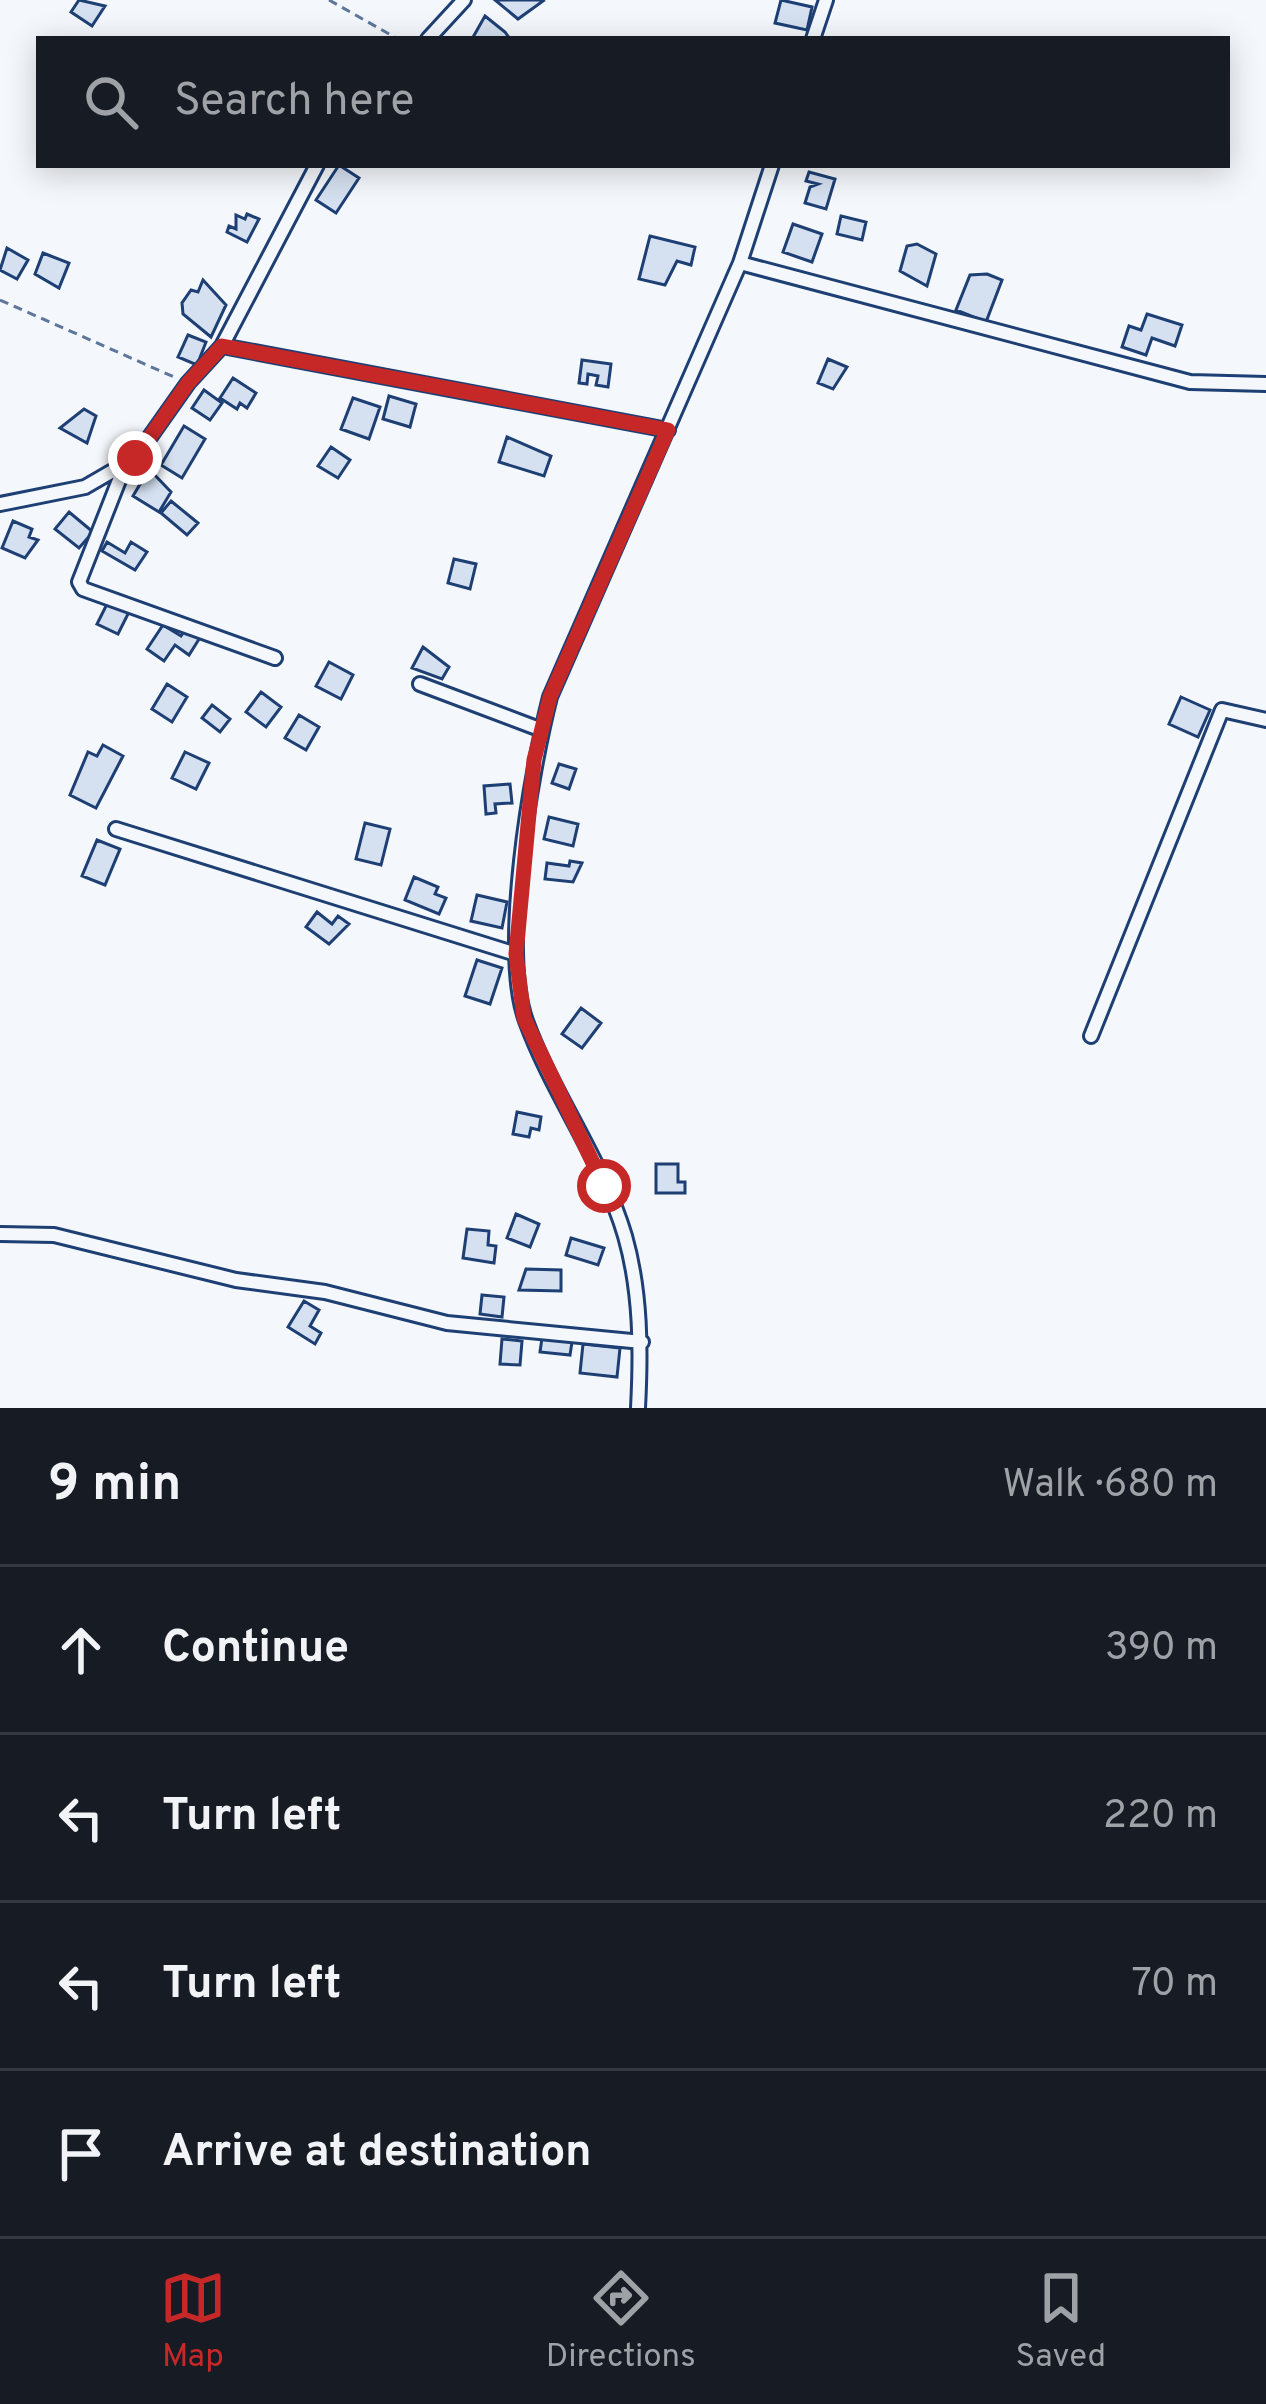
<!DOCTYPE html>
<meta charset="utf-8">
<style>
body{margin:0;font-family:Overpass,sans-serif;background:#20242c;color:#f1f3f6}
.stop{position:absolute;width:36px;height:36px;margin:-27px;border:9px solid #c62828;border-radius:50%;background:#fff}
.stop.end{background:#c62828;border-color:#fff;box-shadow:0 3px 12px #0008}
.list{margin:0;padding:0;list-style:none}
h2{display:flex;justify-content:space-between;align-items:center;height:156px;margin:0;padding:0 48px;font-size:51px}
h2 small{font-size:39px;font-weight:400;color:#9ea1a6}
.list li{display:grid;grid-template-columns:78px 1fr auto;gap:36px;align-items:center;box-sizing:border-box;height:168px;padding:0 48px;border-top:3px solid #363941}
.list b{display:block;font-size:45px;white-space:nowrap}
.list em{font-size:39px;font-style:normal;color:#9ea1a6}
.icon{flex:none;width:66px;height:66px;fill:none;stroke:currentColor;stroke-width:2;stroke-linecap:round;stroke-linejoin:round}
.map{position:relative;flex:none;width:1266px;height:1408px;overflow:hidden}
.search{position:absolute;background:#171b24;box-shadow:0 6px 30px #0003;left:36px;right:36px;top:36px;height:132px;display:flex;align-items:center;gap:30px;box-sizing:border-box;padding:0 42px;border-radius:0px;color:#9ea1a6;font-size:45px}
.sheet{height:828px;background:#171b24}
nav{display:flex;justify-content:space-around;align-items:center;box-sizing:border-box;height:168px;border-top:3px solid #363941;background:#171b24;font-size:33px;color:#9ea1a6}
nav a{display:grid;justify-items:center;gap:6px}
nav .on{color:#c62828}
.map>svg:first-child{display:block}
.building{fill:#d5e0f0;stroke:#1d3f73;stroke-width:3}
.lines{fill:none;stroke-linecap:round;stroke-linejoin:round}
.street-casing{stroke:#1d3f73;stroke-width:18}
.path{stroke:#5e769c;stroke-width:3;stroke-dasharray:9 6;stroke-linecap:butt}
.street{stroke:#f4f7fb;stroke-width:12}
.route{stroke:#c62828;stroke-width:15}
</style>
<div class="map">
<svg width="1266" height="1408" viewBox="0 0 1266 1408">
<rect width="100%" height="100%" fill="#f4f7fb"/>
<path class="building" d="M79,0L105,6L92,26L71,12Z
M495,0H541L543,1L518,19Z
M781,0L812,7L807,30L775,23Z
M485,16L505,32L510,39H472Z
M339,165L359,178L336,213L316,200Z
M809,172L835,179L826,209L805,203L810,187L818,184L806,181Z
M247,214L259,219L247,242L227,232L229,226L236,229V215L245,219Z
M841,216L866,222L862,240L837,234Z
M793,224L822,234L812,262L783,252Z
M650,236L695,247L691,265L677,261L665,285L639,279Z
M917,244L936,254L927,286L900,271L907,246Z
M7,248L28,260L17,279L0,270Z
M43,253L69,263L59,288L35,274Z
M987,274L1002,280L986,322L956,310L970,275Z
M203,280L226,305L211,337L183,314L182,303L191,290L198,292Z
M1147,314L1182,325L1175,346L1152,338L1146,355L1122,347L1129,326L1141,330Z
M188,335L206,342L197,365L178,357Z
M828,359L847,367L833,389L818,383Z
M582,360L611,364L608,387L596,385L598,376L588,374L587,384L579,383Z
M233,378L256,393L247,408L240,403L237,409L220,398Z
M204,390L222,403L210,420L192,408Z
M389,396L416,404L410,427L383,419Z
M353,398L380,407L369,439L341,429Z
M84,409L96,416L87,443L60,428Z
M184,426L205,439L182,478L161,465Z
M507,437L551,456L544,476L499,462Z
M331,447L350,460L338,478L318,466Z
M149,469L171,492L159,512L133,496Z
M171,501L198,523L187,535L161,513Z
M69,512L93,532L79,548L55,529Z
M13,521L32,529L29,537L38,540L25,558L2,548Z
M107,542L125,553L131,542L147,552L135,570L102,551Z
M454,559L476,564L470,589L448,583Z
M108,602L129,612L118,634L97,624Z
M163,625L181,636L187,627L201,636L189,655L175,645L164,661L147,649Z
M423,647L449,667L442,679L412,668Z
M329,662L353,675L341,699L316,686Z
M167,684L187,697L172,722L152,709Z
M261,692L281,707L266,727L246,712Z
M1181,697L1210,710L1198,737L1169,724Z
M212,705L230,719L220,732L202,718Z
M299,715L319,727L306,750L285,738Z
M103,745L123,756L96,808L70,795L88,752L97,756Z
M185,752L209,763L196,789L172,778Z
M559,764L576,769L569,789L552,783Z
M510,784L512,803L495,804L496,813L486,814L484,786Z
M549,817L578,824L573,846L544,839Z
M365,823L390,829L381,865L356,859Z
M97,840L120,849L105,885L82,876Z
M570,861L582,863L573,882L545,879L547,863L569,866Z
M414,877L438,887L435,894L446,898L439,914L405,900Z
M477,895L507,902L502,928L471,921Z
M317,912L332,924L338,916L349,924L329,944L306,927Z
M477,960L502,968L490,1004L465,996Z
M581,1008L601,1023L582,1048L562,1034Z
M517,1112L541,1117L539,1130L531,1128L529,1137L513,1134Z
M656,1164H678V1182H685V1193H656Z
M516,1214L539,1224L530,1247L507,1238Z
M467,1229L489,1231L488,1245L496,1246L494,1263L463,1258Z
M571,1238L604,1248L598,1265L566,1255Z
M526,1269L561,1270V1291L519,1290Z
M482,1295L504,1297L502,1317L480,1314Z
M304,1301L319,1310L310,1326L321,1333L315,1344L288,1327Z
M542,1338L572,1342L570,1355L540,1352Z
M502,1339L522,1341L520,1365L500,1364Z
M583,1344L620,1348L617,1377L580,1373Z"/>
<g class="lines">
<g class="street-casing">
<path id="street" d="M428,39L464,0
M813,39L826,0
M740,263L1190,382L1266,384
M222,346L668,430
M125,465L79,582L83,589L275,658
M0,504L85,487L135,458L188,383L222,346L317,165
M420,684L542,730
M116,829L516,954
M1091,1036L1222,710L1266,720
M0,1234L54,1235L236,1280L325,1292L447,1323L642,1342
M638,1408C641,1351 641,1292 625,1236C603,1161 553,1095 526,1021C500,949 531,772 550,697L740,263L772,165"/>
</g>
<path class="path" d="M329,0L398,39
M0,300L174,377"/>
<use href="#street" class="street"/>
</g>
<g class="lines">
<path class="route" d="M135,458L188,383L222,346L668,430L550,697L534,760L516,954L524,1018L604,1186"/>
</g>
</svg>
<div class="stop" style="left:604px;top:1186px"></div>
<div class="stop end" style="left:135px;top:458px"></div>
<div class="search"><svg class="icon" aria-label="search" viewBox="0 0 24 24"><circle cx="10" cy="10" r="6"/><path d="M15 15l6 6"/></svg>Search here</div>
</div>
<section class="sheet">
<h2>9 min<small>Walk · 680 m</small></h2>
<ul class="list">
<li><svg class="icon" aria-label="ahead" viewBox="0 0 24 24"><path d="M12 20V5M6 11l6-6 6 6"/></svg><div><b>Continue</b></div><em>390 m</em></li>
<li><svg class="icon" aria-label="left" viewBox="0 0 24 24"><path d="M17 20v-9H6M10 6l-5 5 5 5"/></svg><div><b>Turn left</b></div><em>220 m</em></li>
<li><svg class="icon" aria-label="left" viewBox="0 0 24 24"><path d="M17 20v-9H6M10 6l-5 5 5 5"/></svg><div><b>Turn left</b></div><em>70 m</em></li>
<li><svg class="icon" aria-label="arrive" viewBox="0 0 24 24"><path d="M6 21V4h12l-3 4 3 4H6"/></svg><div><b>Arrive at destination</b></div></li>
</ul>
</section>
<nav>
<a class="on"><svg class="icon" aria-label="map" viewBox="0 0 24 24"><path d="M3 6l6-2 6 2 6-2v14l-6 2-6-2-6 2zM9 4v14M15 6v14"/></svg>Map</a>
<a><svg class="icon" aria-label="directions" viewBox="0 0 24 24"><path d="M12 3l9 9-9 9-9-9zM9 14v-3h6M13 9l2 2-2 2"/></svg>Directions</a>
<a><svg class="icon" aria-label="saved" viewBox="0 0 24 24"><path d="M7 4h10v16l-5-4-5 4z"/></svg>Saved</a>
</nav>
